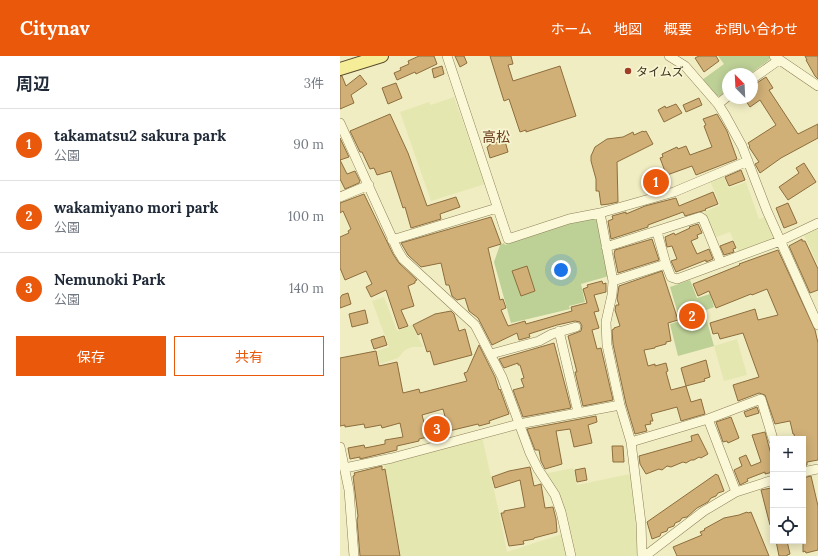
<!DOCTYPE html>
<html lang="ja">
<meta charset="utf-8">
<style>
body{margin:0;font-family:Lora,"Noto Sans JP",serif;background:#f2f2f3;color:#1f2937}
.controls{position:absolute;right:12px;bottom:12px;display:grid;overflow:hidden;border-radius:0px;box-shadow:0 2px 10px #0003}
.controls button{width:36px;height:36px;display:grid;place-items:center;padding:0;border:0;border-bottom:1px solid #e0e1e3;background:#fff;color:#1f2937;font:20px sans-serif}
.compass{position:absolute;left:382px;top:12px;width:36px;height:36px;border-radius:50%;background:#fff;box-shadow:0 2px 10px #0003;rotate:336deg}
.you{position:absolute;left:221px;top:214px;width:14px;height:14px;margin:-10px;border:3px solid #fff;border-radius:50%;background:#1a73e8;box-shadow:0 0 0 6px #1a73e833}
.badge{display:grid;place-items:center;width:26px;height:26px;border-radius:50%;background:#ea580c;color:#fff;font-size:13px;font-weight:700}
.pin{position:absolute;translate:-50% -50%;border:2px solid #fff;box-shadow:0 1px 4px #0006}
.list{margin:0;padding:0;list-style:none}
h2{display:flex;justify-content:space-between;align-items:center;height:52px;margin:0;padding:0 16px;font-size:17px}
h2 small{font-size:13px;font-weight:400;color:#747a83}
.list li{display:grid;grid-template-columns:26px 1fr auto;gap:12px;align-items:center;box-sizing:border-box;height:72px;padding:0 16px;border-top:1px solid #e0e1e3}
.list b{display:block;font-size:15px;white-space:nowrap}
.list p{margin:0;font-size:13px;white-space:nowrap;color:#747a83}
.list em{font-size:13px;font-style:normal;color:#747a83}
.actions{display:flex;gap:8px;padding:12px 16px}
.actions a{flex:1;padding:9px 0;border:1px solid #ea580c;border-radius:0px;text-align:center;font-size:14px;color:#ea580c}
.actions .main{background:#ea580c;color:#fff}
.icon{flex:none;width:22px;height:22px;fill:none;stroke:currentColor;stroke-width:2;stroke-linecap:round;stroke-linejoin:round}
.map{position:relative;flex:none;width:478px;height:500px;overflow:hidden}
header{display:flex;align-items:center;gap:24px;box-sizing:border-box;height:56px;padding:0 20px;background:#ea580c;color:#fff}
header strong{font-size:19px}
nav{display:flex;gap:22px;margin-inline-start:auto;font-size:14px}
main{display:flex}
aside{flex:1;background:#fff}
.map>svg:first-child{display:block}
.farmland{fill:#e4e7b0}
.green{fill:#bdd096}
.building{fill:#d1b077;stroke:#8d6e3d}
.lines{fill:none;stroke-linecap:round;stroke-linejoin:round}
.minor-casing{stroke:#8d7f58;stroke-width:10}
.major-casing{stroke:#5a4c2d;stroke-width:14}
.minor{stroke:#fbf8d7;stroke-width:9}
.major{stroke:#f6ed99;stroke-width:12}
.poi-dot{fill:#a03e25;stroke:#f8f5d3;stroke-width:1.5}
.labels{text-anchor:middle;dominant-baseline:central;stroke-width:3.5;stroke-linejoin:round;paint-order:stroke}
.poi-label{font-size:12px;fill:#3c331d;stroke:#f8f5d3;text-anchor:start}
.quarter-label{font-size:14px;fill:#6b3c1a;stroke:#f8f5d3}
</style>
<header>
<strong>Citynav</strong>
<nav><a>ホーム</a><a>地図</a><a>概要</a><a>お問い合わせ</a></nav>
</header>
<main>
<aside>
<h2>周辺<small>3件</small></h2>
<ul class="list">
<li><span class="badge">1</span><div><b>takamatsu2 sakura park</b><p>公園</p></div><em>90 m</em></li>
<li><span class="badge">2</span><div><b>wakamiyano mori park</b><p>公園</p></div><em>100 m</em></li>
<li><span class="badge">3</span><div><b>Nemunoki Park</b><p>公園</p></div><em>140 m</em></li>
</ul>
<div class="actions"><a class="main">保存</a><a>共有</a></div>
</aside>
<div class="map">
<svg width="478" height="500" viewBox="0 0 478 500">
<rect width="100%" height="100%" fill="#f1edc3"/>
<path class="farmland" d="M114,41L145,128L91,145L60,56L89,46L91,49Z
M383,120L389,132L406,126L419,163L426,161L434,178L431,184L399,197L390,176L374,182L364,156L380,149L370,125Z
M476,171L478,173V209L463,177Z
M44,241L57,275L72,269L83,291H72L65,294L58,302L40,308L37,295L49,291L32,245Z
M397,283L407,319L384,325L374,290Z
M142,381L159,456L167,496L222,478L227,500H61L44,407Z
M233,412L237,429L290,418L298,483L299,500H234L203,418Z"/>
<path class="green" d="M378,0H430L429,4L410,18H388V34L380,40H376L362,24L384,8Z
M323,113L330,133L310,139L303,120Z
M254,162L257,164L269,220L241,228L245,246L229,250L230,253L171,267L154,206L160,189L164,187L165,189L231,165Z
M350,224L357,242L370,238L374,251L364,255L374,290L338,300L330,268L340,265L330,231Z
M102,359L108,384L92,388L86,363Z"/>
<path class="building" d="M79,0H94L97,8L76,18L75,16L57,24L54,17L61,14L60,12L69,8L68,5Z
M115,0H124L127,7L120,11Z
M150,0H171L173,8L168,9L173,25L220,10L236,60L186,76V74L180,76L169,43L164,45Z
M359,0H376L379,5L364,16L355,2Z
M465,0H478V23L475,20L466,4H467Z
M102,10L104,18L94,22L92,13Z
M20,19L27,28L11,39L14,47L0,53V20H2L6,30Z
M426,21L433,32L429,34L458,78L478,68V82L441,102L420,117L415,108L419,106L409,91L410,90L408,87L436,69L420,44L410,51L404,42H412V30Z
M56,27L62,42L48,48L42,32Z
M359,42L362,49L346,56L343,49Z
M336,48L342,57L324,66L318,54L325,50L326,52Z
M50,58L68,97L87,150L116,141L120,151L100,158L101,163L71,172L65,151L63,152L51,115L37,119L34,112L30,113L22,96H20L10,75Z
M377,58L387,75L397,103L356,119L352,110L327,119L326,118L320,102L323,101L322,98L337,91L338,93L346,90L350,99L372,91L364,70L366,69L363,63Z
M303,75L304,76L306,75L313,88L277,106L278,146L269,148L261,149L259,135H256V123L251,105V100L255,91L267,83L283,81L293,76L294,79Z
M0,82L9,101L0,104L7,118L15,115L20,125L19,127L5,133L0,123Z
M161,85L162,86L165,85L168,96L150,102L147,91L149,90V89Z
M464,107L476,126L448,144L439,131L459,117L456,112Z
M401,114L405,124L389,130L385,121Z
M373,136L378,148L365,153L366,154L345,160L343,156L308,169V171L271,183L268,165L273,163L272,160L286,156V158L305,150L336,142L339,150Z
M24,138L53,198L59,207L77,224L75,225V227L68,230L74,250L61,254L68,270L59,273L46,234L31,241L26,231L32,228L26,215L5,224L0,212V181L9,177L8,175L11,173L3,155L0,157V147Z
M448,147L457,167L444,172L436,152Z
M151,161L161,188L148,192L160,244L163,243L166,252L161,254L168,270L185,265L186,268L232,255L231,251L247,247L243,233L248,231L247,229L262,225L263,228L266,227V236L254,239L259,255L254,256L259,272L252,274L257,293L261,292L273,344L243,350L235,316H237L228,280L241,275L242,270L240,266L235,265L217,269L189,278L190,281L179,284L177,277L152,289L138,262L129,255L125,242L117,244L112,240L109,229H106L101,207L81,211L68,199L61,187Z
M358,168L362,177L357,179L358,182L351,185L357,198L369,193L373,203L366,206V204L336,216L331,205L337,203L332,190L327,191L325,181L334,177L335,179L350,172L349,171Z
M312,183L319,204L278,217L274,198L275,194Z
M462,183V185H465L478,213V234L470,237L449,190Z
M393,185L396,192L393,193L394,196L384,199L380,190Z
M438,194L475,274L478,287V404L467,406V409L463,410V383H455L454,378H453L450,365L435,368L425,339L419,337L398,345L393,329L419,321L403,277L380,283L378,277L373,278L370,267L415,253L418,264L438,259L427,233L412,239L411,238L376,252L369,235L358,240L353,228L400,209L399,208Z
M187,210L195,235L181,240L172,215Z
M322,215L338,264L328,267L331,285L326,286V288L315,291V292L304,294L308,310L315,308V310L326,307L328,315L326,316L331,334L346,330L351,346L361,343L365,358L341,365L337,351L311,358L313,365H310L311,368L305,369L307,375L295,378L286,348L273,288L272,274L274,273V272L280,270L275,254L276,249H279L277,243L279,230Z
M8,237L11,248L0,252V242L2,239Z
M25,254L28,267L12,271L9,258Z
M111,255L114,258L119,275L125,273L132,299L94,309L90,295L87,296L81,277L78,279L73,269L95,258Z
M44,280L47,289L34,293L31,284Z
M214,287L231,352L183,361L173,334L184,331L181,323L184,322L180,309H178V307L164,312L159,303Z
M139,289L155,321L159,334L160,333L169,358L149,365L150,367L139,370L138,368L109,375L103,353L82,359L88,381L79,383V385L57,390V394L20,403V401L10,403L8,392L24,389L25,392L45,388V384L63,381L60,367L42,372L41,369L25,372L24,368L5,371V369L0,370V302L36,295L39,310L57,306L63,337L79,333L80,337L127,325L124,317L127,316Z
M366,304L370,321L364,323L365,325L346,330L341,312Z
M417,351L419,357L406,361L404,356Z
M256,360L257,366L248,369L252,387L234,391L230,373L216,375L222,408L205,413L201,405L199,394H195L187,373Z
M391,361L399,382L388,387L387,385L383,386L376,366Z
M425,376L432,402H433V416L425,418V416L407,423L408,425L400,429L394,414L402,410L399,402L406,399L411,410L421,406L412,379Z
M358,378L368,398L361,402L359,401L354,404H351L346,407L343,406L331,411L327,410L322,414L319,413L306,418L300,408L299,400L352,385L351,380Z
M272,390H283L284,406H273Z
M42,410V414L45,413L60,500H20L17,464L18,460L13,420L15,419L14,417Z
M190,411L194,430L201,428L205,452L213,451L216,463L217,476L194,482V483L183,485L184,488L169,490L161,457H164V455L185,451L180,424L155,432L152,421L169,415Z
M245,412L247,424L237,426L235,414Z
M376,418L377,419H378L384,435L378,437L376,440L371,442L368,446L357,452L347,461L342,462L340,465L335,467L334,470L328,472L327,475L321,477L320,480L312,483L307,466Z
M471,420L478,450V494L466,497L465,495L463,496V448H465L463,439V422Z
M431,432L432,434H433V468L430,469L421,434Z
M407,456L408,457L411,456L429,500H337L333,491L362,479L360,476L365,474L364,473L384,462L399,459Z
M436,485H447L450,498L447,499V500H439Z"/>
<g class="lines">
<g class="minor-casing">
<path id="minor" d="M107,0L168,183L229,163L260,157L334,136L408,105
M329,0L345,10L378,48L385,59L402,90L427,155L478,269
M434,0L478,30
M412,23L439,4
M378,48L388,40
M0,67L58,195L63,203L135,269L162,321L190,397L198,413L215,439L221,456L231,500
M0,141L29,129
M260,157L273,225L272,239L266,266L267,289L280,349L291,386L301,467L302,500
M317,176L326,208
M52,184L157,152
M266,191L360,161L363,163L381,207
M273,225L326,208L331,221L337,223L440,185L478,167
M219,275L238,356
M151,298L199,285L212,278L236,271
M368,363L396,436
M291,386L368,363L421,343L433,383
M0,391L9,434L14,500
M5,412L52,402L179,368L280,349
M463,416L478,413
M305,500L364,455L396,436L433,424"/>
</g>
<g class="major-casing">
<path id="major" d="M0,13L42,0"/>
</g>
<use href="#minor" class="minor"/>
<use href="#major" class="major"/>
</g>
<circle class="poi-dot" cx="288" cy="15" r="4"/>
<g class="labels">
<g class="poi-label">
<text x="296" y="15">タイムズ</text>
</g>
<g class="quarter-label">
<text x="156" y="81">高松</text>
</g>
</g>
</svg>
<div class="controls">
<button>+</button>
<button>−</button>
<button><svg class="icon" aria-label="locate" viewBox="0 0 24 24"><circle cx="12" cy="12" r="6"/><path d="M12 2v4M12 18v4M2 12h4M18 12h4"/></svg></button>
</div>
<svg class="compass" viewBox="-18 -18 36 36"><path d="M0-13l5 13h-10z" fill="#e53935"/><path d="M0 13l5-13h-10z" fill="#747a83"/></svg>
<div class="you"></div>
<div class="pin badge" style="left:316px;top:126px">1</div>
<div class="pin badge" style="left:352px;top:260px">2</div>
<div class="pin badge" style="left:97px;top:373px">3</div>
</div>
</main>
